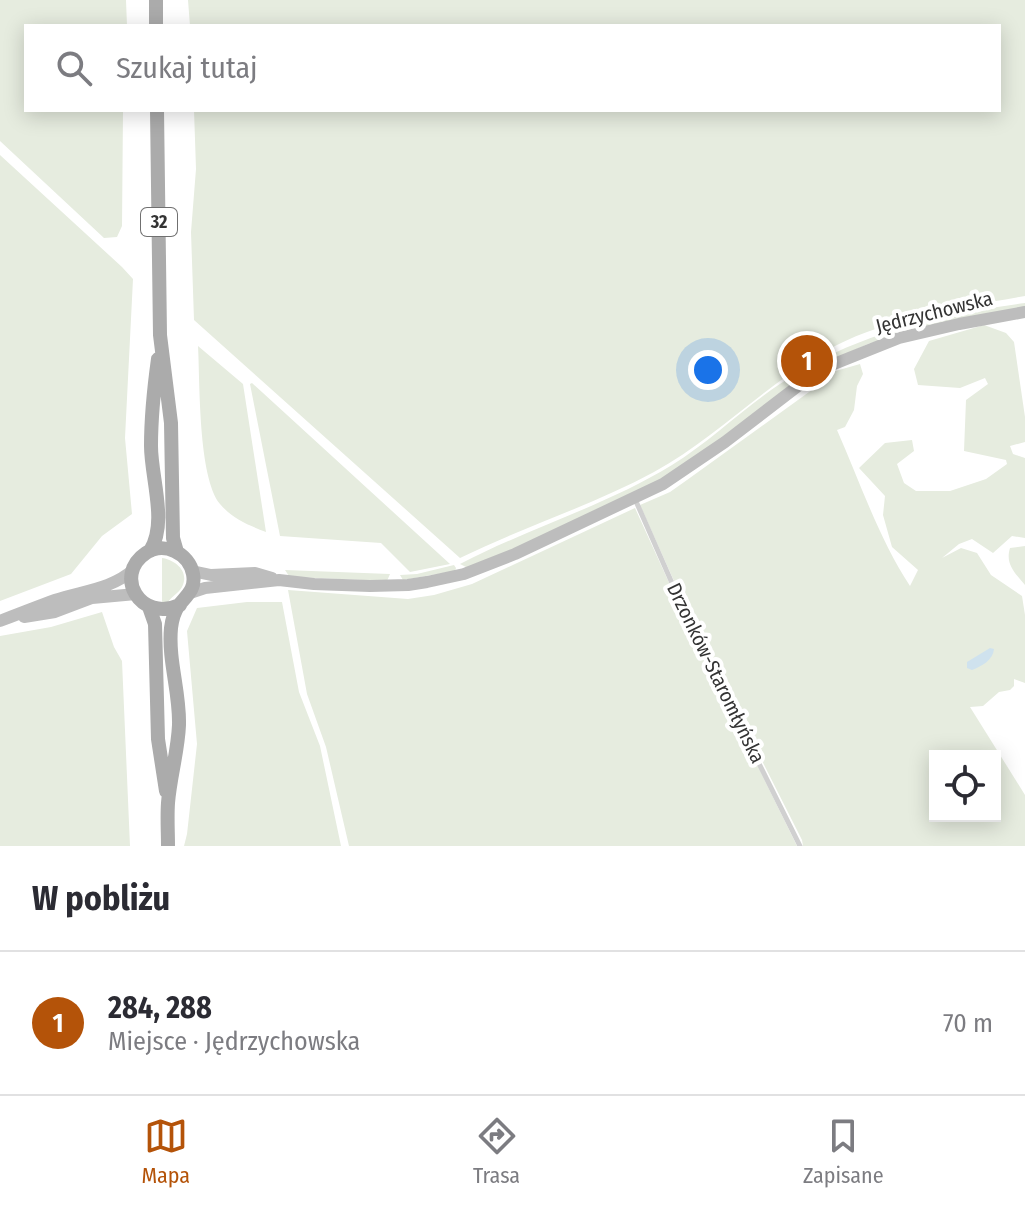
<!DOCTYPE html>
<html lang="pl">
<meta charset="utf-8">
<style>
body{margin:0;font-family:"Fira Sans Condensed",sans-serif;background:#f2f2f3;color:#2b2b33}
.controls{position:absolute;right:24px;bottom:24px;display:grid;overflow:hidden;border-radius:0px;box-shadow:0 4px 20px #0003}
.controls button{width:72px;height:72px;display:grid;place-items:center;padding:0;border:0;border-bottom:2px solid #e1e1e2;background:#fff;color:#2b2b33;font:40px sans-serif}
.you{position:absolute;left:708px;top:370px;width:28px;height:28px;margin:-20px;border:6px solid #fff;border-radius:50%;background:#1a73e8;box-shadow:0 0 0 12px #1a73e833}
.badge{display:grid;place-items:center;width:52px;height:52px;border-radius:50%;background:#b45309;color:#fff;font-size:26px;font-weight:700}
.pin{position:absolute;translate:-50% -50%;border:4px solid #fff;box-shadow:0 2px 8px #0006}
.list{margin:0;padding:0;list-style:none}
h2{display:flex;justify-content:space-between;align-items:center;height:104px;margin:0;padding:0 32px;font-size:34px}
h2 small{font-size:26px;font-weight:400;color:#7c7c81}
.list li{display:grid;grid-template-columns:52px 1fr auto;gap:24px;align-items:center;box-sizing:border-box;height:144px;padding:0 32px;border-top:2px solid #e1e1e2}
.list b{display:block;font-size:30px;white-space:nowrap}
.list p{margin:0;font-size:26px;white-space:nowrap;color:#7c7c81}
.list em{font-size:26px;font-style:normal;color:#7c7c81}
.icon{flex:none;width:44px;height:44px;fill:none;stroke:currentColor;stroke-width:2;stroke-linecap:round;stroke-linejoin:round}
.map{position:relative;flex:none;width:1025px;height:846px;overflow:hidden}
.search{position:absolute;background:#fff;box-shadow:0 4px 20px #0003;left:24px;right:24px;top:24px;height:88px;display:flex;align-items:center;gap:20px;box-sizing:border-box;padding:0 28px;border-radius:0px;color:#7c7c81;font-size:30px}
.sheet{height:248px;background:#fff}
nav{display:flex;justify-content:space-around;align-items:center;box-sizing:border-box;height:112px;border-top:2px solid #e1e1e2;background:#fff;font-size:22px;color:#7c7c81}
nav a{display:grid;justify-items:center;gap:4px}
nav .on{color:#b45309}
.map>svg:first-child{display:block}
.green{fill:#e6ecdf;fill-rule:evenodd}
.water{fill:#cfe2ee}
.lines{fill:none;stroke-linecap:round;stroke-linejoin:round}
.lane{stroke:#d0d0d0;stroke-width:5}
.secondary{stroke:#bdbdbd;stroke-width:12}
.primary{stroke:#ababab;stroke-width:14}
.labels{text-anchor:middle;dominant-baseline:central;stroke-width:8;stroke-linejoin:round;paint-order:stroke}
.shield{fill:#fff;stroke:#707070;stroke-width:2}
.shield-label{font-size:18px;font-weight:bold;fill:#333}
.street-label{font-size:20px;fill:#333;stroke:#fff}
</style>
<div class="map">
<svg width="1025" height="846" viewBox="0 0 1025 846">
<rect width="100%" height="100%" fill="#fff"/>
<path class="green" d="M0,0H126L127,26H26V110H123L122,226L117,237L104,238L0,141Z
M188,0H1025V296C957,308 882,318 822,353C762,388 714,439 654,472C591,506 523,527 460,558L194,320L191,232L196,169L194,110H999V26H190Z
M0,155L122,267L133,279L125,438L132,514L102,536L71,574L0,601Z
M1025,303V308L890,337L868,344L816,367L809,366C875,329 951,313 1025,303Z
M984,325L1006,333L1014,342L1025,417V442L1010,446L1013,454L1025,458V538L1012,536L993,553L972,539L959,544L942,558L961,548L977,553L991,575L1022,596L1025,615V683L1014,679V686L1010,690L999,692L983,706L970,707L1025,795V846H803L802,840L696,630L640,505L670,492L687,480L816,387L832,372L860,364L863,374L857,386L854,410L845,427L837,430C860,482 879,539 910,586L918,570L892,547L883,515L885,496L859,468L885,443L912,440L914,451L897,464L904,483L916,491H950L986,479L1007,464L1006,460L964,451L966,400L988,384L985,378L960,388L918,385L914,369L929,341ZM935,756H995V816H935Z
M198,346L243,384L266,532C248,525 233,519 220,504C198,477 200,382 198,346Z
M801,371L803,374C758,411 712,450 661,479C601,515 532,540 468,568L460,564C529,528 605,506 672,465C717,437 754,397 801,371Z
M252,383L450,564L410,572L381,543L280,536L250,384Z
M635,508L692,633L797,846H349L326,747L307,694L288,590L408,599L434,595L472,584Z
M1025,546V585C1015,573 1005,564 1010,548Z
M162,558C175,560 190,571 182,587C179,593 172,596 168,602H162Z
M454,565L456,568L455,571L403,580L400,575L417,574Z
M285,570L390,574L387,581L293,577L289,576Z
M247,602H282L299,692L320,746L341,846H184L187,834L197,744L187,631L197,608Z
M102,612L114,647L122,661L130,846H0V636L51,627Z"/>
<path class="water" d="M990,648L994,649C993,660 982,666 972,670L967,668V662Z"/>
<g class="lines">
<path class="lane" d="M635,499L694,633L800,846"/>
<path class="secondary" d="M192,571L211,575L255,573L272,578
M190,593L205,588L279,580L314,584L370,586L408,585L427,582L464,574L515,554L663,484L725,442L811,376L834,364L899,338L959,324L1025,312
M24,617L55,612L92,598L136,594
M0,621C18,614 36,607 55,600C81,591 112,589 133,570"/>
<path class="primary" d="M156,0V26
M157,110L160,335L171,423L173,538L177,552
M150,551C168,523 151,478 151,446C151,417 154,388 158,359
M149,607L155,624L158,739L166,791
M168,846C168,832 167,817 168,803C170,777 178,751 179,725C180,692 168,661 171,628C172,620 174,612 179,605C187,595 196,589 193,574C189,553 164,541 146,553C113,575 140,623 180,605"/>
</g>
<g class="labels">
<rect class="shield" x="141" y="208" width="36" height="28" rx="6"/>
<g class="shield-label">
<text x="159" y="222">32</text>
</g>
<g class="street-label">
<text transform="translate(934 312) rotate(-14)">Jędrzychowska</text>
<text transform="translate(716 673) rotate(64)">Drzonków-Staromłyńska</text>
</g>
</g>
</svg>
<div class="controls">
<button><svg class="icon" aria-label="locate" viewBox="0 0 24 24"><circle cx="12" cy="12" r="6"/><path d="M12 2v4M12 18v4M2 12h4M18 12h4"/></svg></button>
</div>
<div class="you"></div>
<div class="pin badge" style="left:807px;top:361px">1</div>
<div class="search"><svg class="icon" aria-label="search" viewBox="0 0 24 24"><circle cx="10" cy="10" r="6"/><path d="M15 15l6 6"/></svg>Szukaj tutaj</div>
</div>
<section class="sheet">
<h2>W pobliżu<small></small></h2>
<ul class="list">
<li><span class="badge">1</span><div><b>284, 288</b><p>Miejsce · Jędrzychowska</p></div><em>70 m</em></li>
</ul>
</section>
<nav>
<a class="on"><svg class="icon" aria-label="map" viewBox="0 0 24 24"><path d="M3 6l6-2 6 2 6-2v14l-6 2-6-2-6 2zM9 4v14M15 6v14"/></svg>Mapa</a>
<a><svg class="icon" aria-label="directions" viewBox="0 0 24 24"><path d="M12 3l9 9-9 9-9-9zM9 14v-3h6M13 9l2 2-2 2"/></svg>Trasa</a>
<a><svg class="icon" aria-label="saved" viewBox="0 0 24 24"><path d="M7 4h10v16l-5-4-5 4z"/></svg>Zapisane</a>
</nav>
